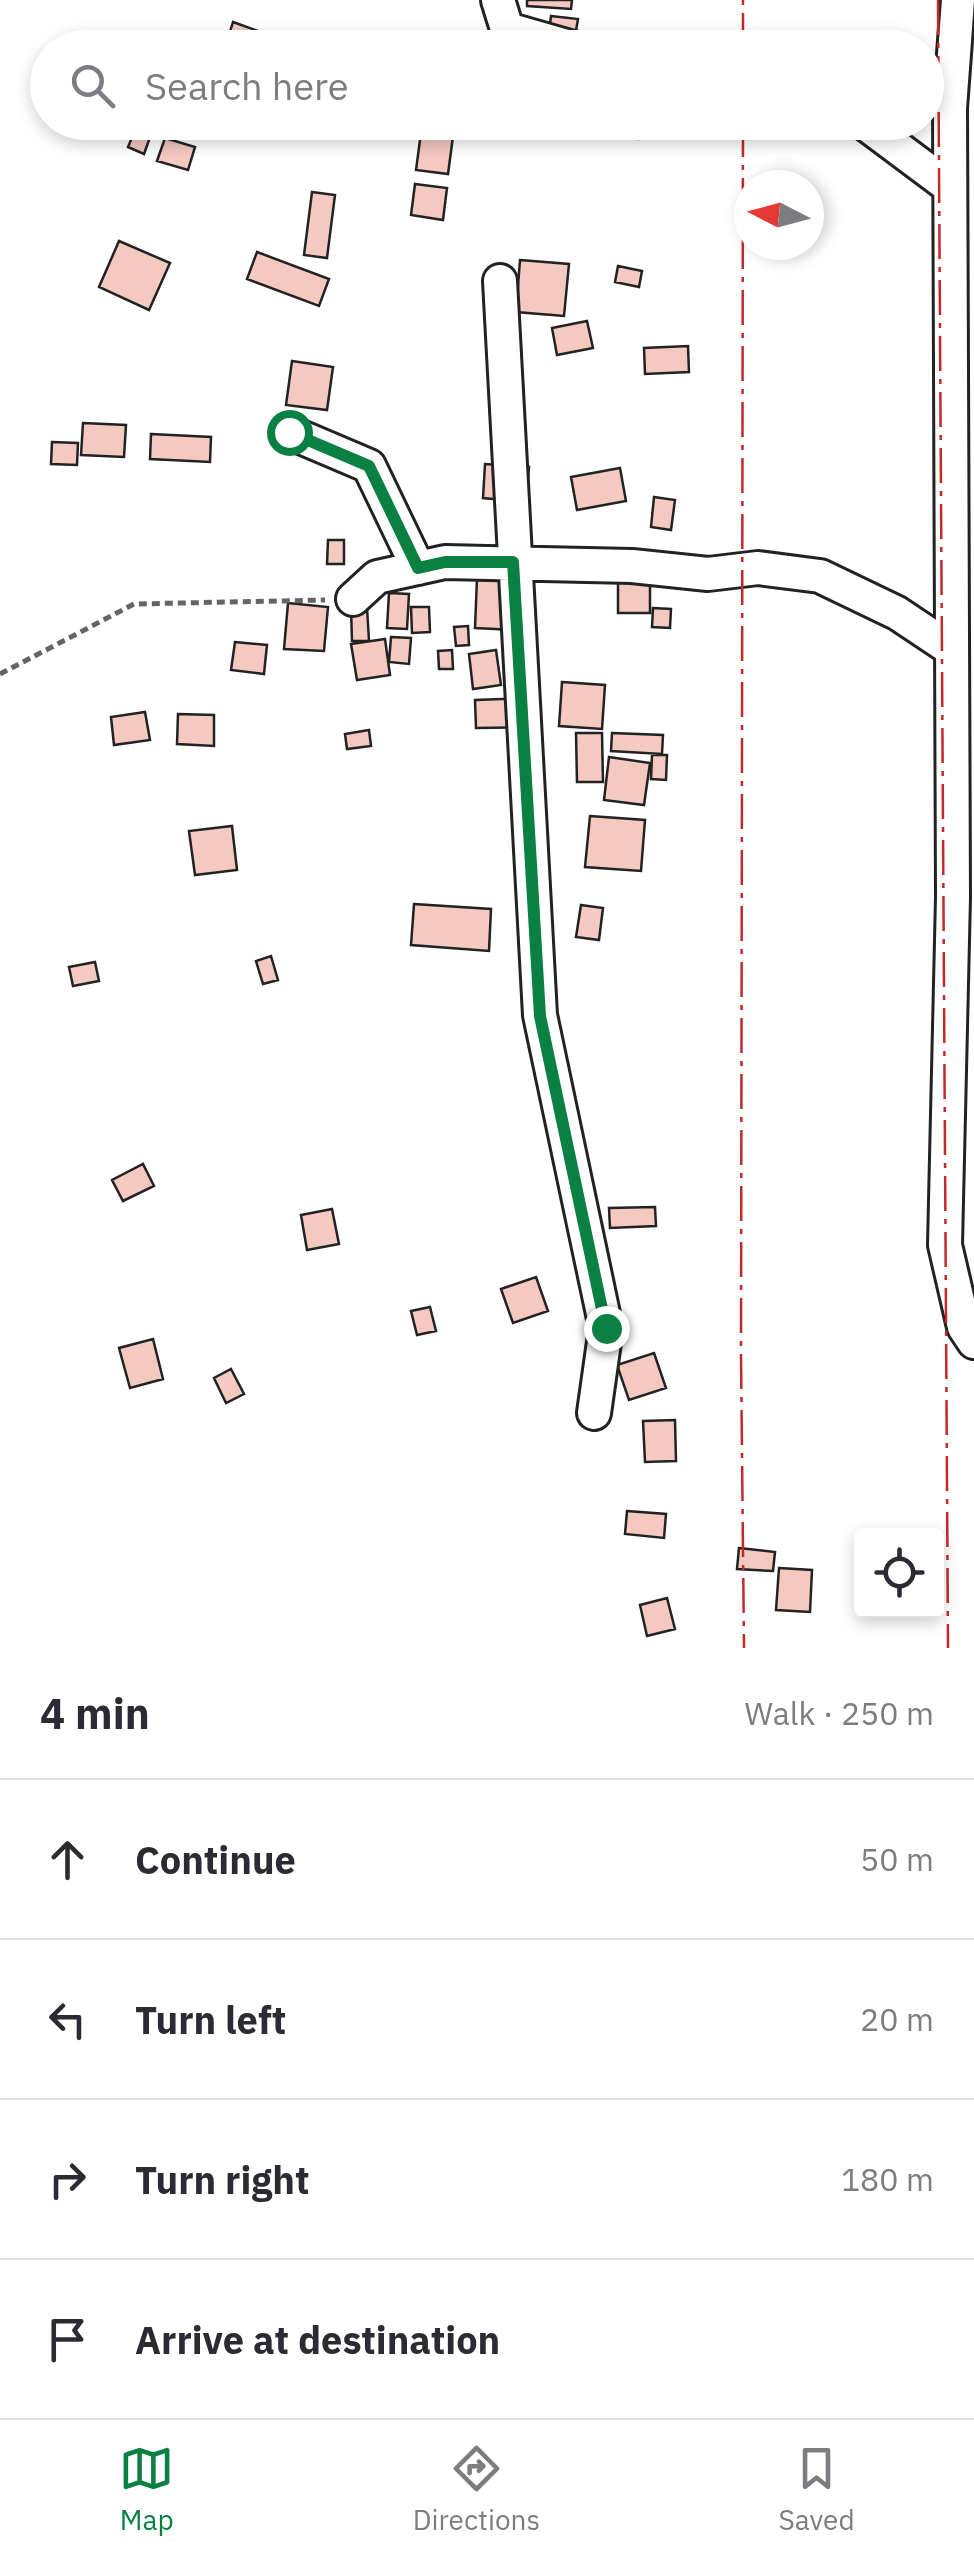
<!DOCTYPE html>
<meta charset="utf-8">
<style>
body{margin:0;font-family:"IBM Plex Sans",sans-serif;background:#f2f2f3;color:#2b2b33}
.controls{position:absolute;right:30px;bottom:30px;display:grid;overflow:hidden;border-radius:10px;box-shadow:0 5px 15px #0003}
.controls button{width:90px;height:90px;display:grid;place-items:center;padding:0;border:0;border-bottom:2px solid #e1e1e2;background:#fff;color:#2b2b33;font:50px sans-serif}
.compass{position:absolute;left:734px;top:170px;width:90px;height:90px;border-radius:50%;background:#fff;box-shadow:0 5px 15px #0003;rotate:276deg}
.stop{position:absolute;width:30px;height:30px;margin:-22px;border:8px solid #0b8043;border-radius:50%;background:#fff}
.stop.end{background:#0b8043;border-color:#fff;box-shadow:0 2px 10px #0008}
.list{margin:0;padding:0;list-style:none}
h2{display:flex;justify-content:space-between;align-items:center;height:130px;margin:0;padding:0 40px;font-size:42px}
h2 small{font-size:32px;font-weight:400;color:#7c7c81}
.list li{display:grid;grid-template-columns:65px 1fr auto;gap:30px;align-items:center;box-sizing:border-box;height:160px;padding:0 40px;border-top:2px solid #e1e1e2}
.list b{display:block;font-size:38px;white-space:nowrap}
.list em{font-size:32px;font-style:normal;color:#7c7c81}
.icon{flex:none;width:55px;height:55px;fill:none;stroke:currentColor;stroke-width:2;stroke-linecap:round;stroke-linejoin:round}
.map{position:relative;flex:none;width:974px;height:1648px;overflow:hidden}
.search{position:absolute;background:#fff;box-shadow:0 5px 15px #0003;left:30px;right:30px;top:30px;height:110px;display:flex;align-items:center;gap:25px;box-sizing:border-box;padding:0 35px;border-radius:55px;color:#7c7c81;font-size:38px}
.sheet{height:770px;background:#fff}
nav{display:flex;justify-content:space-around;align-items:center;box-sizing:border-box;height:140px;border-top:2px solid #e1e1e2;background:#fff;font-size:28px;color:#7c7c81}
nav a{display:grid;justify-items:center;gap:5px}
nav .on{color:#0b8043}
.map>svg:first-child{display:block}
.building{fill:#f3c9c0;stroke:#222;stroke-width:2.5}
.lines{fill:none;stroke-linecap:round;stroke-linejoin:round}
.minor-casing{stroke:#222;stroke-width:38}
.path{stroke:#646464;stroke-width:5;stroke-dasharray:8 5;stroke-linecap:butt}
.minor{stroke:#fff;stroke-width:32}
.power{stroke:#c62828;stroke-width:2.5;stroke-dasharray:35 8 5 8;stroke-linecap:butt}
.route{stroke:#0b8043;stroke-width:12}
</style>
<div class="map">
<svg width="974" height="1648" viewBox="0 0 974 1648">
<rect width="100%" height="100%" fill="#fff"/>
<path class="building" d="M527,0H572L571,9L527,6Z
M551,16L578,19L575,36L549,32Z
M233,22L275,37L271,48H225Z
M594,122H639L638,139L593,136Z
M138,123L153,129L144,154L128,147Z
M422,125L454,129L448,174L416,170Z
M165,138L195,147L188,170L157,161Z
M415,184L447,188L443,220L411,215Z
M312,192L335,195L327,258L304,255Z
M119,241L170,263L149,310L99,287Z
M257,252L329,279L319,306L247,279Z
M520,260L569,264L564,316L516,312Z
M618,266L642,271L639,287L615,282Z
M587,321L593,348L557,355L552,328Z
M688,346L689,372L645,374L644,348Z
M292,361L333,367L327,410L286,405Z
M83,423L126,425L124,457L81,455Z
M151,434L211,437L210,462L150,459Z
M52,442L78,443L77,465L51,464Z
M485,464L529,467L526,502L483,498Z
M620,468L626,501L577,510L571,477Z
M654,497L675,500L671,530L651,527Z
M328,540H344V564H327Z
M618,575H650V613H618Z
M477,578L517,580L515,630L475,628Z
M389,593L409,594L407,629L387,628Z
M288,603L328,607L324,651L284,649Z
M367,607L369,641H352L351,608Z
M411,607H429L430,632L412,633Z
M653,608L671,609L670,628L652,627Z
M468,626L469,645L456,646L454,627Z
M391,637L411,638L409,664L389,662Z
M385,639L390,675L357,680L351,644Z
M235,642L267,645L264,674L231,670Z
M452,650L453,669H439L438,651Z
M496,650L501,685L473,689L469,654Z
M562,682L605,685L602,729L559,726Z
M532,698L533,727L476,728L475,700Z
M145,712L150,740L114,745L111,717Z
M178,714L214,715V746L177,744Z
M369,730L371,746L347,749L345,734Z
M576,733H602L603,782H577Z
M612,733L663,735L662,754L611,751Z
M652,755H667L666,780L651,779Z
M609,757L650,763L644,805L604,800Z
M590,816L645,820L641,871L585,867Z
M232,826L237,870L195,875L189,831Z
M414,904L491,909L489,951L411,945Z
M581,905L603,908L599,940L576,937Z
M271,956L278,980L263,984L256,961Z
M95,962L99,981L73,986L69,967Z
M143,1164L154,1186L123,1201L112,1180Z
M655,1207L656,1226L610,1228L609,1208Z
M332,1209L339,1244L307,1250L301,1215Z
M536,1277L548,1311L513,1323L501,1289Z
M430,1307L436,1331L417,1335L411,1311Z
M153,1339L163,1379L130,1388L119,1348Z
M654,1353L666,1388L629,1400L617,1365Z
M231,1369L244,1394L226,1403L214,1378Z
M675,1420L676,1461L645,1462L643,1421Z
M627,1511L666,1514L664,1538L625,1534Z
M739,1548L775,1552L773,1571L737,1569Z
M779,1568L812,1570L810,1612L776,1610Z
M667,1598L675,1629L647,1636L640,1605Z"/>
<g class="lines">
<g class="minor-casing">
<path id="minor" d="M498,0L507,29L573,48
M958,0L950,108L953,897L945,1245L964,1327L974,1342
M863,122L950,187
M500,281L540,1015L606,1328L594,1413
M289,432L369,466L418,568
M353,599L377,577L445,562L632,566L708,574L758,568L820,576L897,613L951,649"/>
</g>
<path class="path" d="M0,674L134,604L325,600"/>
<use href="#minor" class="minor"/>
<path class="power" d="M938,0L948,1648
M743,48V0
M743,122L741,1355L744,1648"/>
</g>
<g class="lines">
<path class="route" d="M289,432L369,466L418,568L445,562H513L540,1016L606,1328"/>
</g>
</svg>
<div class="controls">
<button><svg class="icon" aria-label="locate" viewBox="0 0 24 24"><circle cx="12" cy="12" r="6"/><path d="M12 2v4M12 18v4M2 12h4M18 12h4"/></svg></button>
</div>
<svg class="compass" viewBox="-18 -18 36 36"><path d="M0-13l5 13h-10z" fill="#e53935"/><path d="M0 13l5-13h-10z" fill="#7c7c81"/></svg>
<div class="stop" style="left:289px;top:432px"></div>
<div class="stop end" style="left:606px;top:1328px"></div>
<div class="search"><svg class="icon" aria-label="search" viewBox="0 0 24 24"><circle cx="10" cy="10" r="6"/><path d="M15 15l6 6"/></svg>Search here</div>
</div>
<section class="sheet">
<h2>4 min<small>Walk · 250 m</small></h2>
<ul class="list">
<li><svg class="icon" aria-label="ahead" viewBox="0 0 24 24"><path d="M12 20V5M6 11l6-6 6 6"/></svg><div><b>Continue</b></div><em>50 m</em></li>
<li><svg class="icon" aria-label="left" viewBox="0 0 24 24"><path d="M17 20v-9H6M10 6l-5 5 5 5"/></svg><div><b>Turn left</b></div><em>20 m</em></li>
<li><svg class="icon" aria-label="right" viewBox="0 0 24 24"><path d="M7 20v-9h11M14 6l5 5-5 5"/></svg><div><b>Turn right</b></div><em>180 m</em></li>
<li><svg class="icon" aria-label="arrive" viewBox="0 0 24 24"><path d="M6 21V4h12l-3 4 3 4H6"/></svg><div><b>Arrive at destination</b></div></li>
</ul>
</section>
<nav>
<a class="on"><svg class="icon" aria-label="map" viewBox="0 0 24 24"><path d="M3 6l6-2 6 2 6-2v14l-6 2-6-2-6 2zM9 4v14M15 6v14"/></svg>Map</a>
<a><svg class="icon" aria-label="directions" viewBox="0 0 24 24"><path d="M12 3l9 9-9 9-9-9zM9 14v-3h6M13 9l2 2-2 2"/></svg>Directions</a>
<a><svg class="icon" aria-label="saved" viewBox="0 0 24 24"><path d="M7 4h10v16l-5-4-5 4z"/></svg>Saved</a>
</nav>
